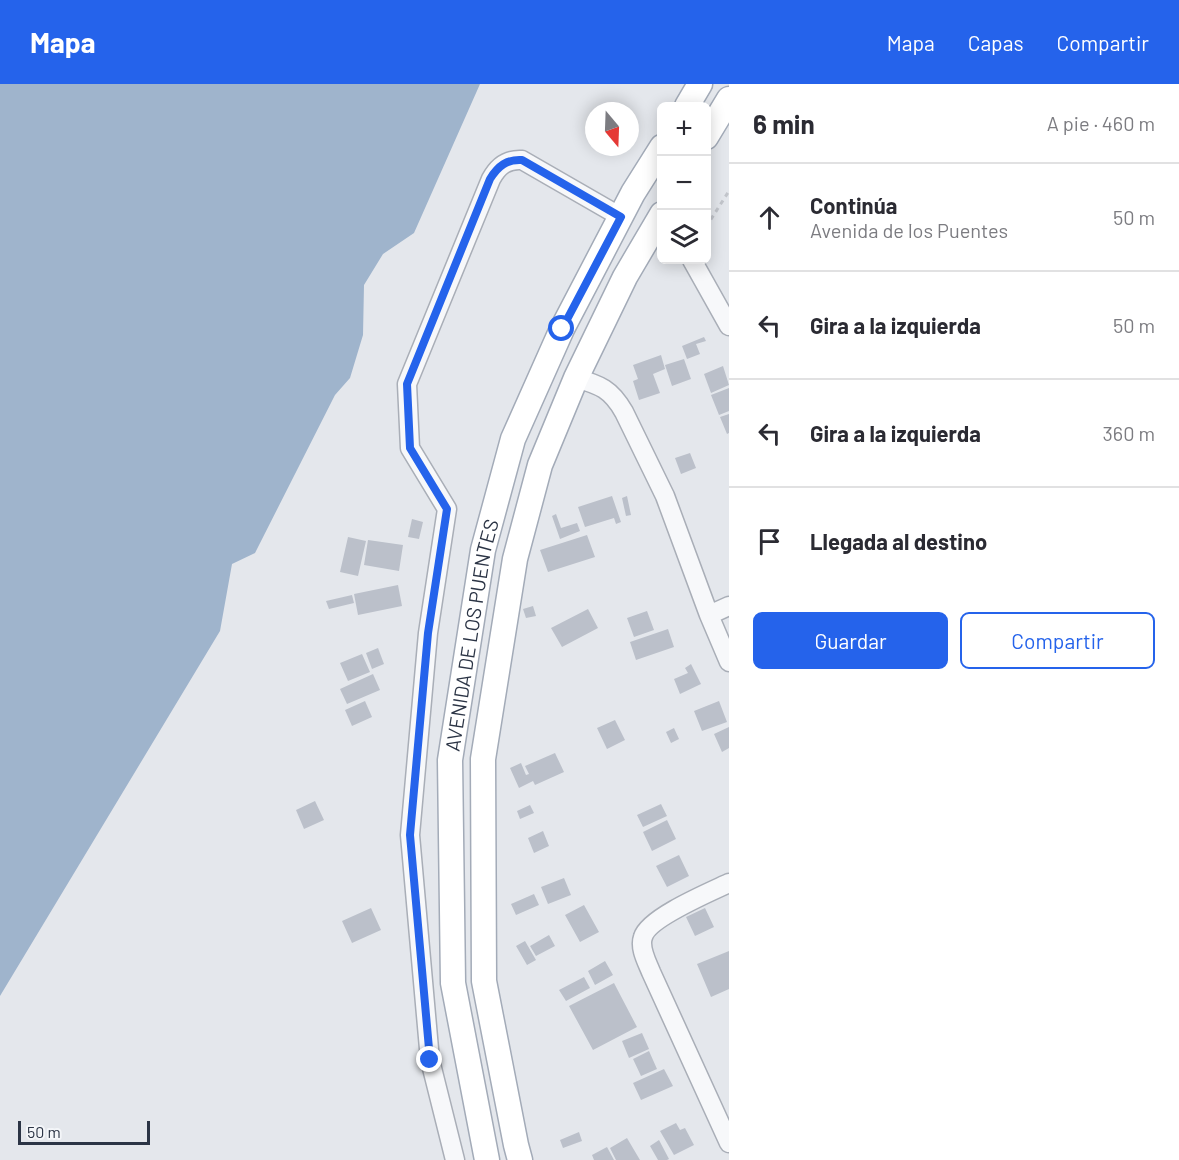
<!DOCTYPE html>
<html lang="es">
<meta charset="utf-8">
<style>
body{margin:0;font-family:Barlow,sans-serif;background:#f2f2f3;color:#2b2b33}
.controls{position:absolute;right:18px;top:18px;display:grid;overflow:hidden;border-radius:9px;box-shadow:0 3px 15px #0003}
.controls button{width:54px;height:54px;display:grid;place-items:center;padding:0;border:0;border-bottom:2px solid #e1e1e2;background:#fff;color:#2b2b33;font:30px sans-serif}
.compass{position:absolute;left:585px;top:18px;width:54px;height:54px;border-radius:50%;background:#fff;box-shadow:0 3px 15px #0003;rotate:161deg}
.scale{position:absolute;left:18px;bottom:15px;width:132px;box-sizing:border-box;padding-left:6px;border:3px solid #2b3445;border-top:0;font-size:16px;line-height:21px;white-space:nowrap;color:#2b3445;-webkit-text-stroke:4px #f4f6f9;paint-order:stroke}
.stop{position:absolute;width:18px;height:18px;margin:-14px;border:4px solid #2563eb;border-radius:50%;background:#fff}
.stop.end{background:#2563eb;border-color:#fff;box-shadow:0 2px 6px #0008}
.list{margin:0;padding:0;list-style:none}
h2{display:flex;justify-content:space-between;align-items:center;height:78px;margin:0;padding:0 24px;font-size:26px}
h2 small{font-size:20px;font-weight:400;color:#7c7c81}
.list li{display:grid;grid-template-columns:39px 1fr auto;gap:18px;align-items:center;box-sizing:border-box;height:108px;padding:0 24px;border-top:2px solid #e1e1e2}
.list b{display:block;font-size:22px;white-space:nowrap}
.list p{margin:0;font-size:20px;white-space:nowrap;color:#7c7c81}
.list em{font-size:20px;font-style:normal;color:#7c7c81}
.actions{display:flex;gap:12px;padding:18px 24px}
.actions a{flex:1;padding:14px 0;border:2px solid #2563eb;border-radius:9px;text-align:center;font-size:21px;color:#2563eb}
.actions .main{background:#2563eb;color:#fff}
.icon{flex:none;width:33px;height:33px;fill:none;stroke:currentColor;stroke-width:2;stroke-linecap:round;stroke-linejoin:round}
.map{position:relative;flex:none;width:729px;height:1076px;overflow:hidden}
header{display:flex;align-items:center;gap:36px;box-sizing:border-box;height:84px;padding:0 30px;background:#2563eb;color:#fff}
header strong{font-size:28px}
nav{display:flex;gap:33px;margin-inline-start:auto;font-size:21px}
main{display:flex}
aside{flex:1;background:#fff}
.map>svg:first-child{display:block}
.water{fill:#9fb4cc}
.building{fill:#bbc0ca}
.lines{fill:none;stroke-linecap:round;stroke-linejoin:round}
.minor-casing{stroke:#a9aeb7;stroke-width:21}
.major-casing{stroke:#a3abb8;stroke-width:27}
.path{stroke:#c2c5cb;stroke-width:3;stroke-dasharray:4.5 4.5;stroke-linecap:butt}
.minor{stroke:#f7f8fa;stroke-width:18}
.major{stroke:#fff;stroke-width:24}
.route{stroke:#2563eb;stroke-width:8}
.labels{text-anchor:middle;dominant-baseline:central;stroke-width:4.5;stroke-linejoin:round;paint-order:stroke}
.street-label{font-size:20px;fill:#2b3445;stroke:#f4f6f9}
</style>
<header>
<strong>Mapa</strong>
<nav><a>Mapa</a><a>Capas</a><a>Compartir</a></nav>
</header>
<main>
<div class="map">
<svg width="729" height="1076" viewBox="0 0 729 1076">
<rect width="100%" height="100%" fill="#e4e7ec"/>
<path class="water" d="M0,0H480L414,149L383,170L364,201L363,251L350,294L335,311L255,469L232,480L220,547L0,912Z"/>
<path class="building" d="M704,253L706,257L696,260L700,270L687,275L682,262Z
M661,271L665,285L653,290L660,309L639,316L633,297L638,295L633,281Z
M684,275L691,295L672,302L665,281Z
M723,282L729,301L711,309L704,290Z
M729,304V327L719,331L711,311Z
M729,330V349L727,350L720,333Z
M690,369L696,384L681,390L675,374Z
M612,412L621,438L616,440L614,434L585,443L578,423Z
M627,412L631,431L626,432L622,414Z
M556,430L561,444L577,439L580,447L560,455L552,432Z
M412,435L423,438L419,455L408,453Z
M587,451L595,473L548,488L540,466Z
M348,453L366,457L358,492L340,488Z
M368,456L403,461L399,487L364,481Z
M398,501L402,522L358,531L354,510Z
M352,511L354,519L329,525L326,517Z
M533,522L536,532L526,534L523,525Z
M588,525L598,544L562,563L551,544Z
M647,527L654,546L634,553L627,534Z
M668,545L674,563L636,576L630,558Z
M378,564L384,580L372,585L366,569Z
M362,570L370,588L348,597L340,579Z
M691,580L701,600L680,610L674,595L688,589L685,584Z
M373,590L380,606L347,620L340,605Z
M365,617L372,633L352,642L345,626Z
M719,617L727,638L702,647L694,627Z
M615,636L625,656L607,665L597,644Z
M729,643V664L722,668L714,650Z
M674,644L679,655L671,659L666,648Z
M555,669L564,688L535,701L533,697L519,704L510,684L521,679L526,691L529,690L525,682Z
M315,717L324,736L304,745L296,726Z
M661,720L667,732L643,743L637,731Z
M530,721L534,729L520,735L517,727Z
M667,736L676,755L652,767L643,748Z
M543,747L549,762L534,769L528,754Z
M679,771L689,792L667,803L656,782Z
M564,794L571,811L548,820L541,803Z
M534,810L539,821L516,831L511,820Z
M584,821L599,848L580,858L565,831Z
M371,824L381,846L352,859L342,837Z
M705,824L714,843L695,852L686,833Z
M549,851L555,862L536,872L530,862Z
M525,857L536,876L527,881L516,862Z
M729,867V905L711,913L697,880Z
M605,877L613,891L595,901L588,887Z
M584,893L590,904L566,917L559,906Z
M614,899L637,943L593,966L569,922Z
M642,949L649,965L629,974L622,957Z
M649,967L657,985L641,992L633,975Z
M664,985L673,1002L641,1016L633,999Z
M676,1039L680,1046L685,1044L694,1061L674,1071L660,1047Z
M579,1048L582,1057L563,1064L560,1056Z
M627,1054L640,1076H616L610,1064Z
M659,1056L669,1075L667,1076H658L650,1062Z
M607,1063L614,1076H594L592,1071Z"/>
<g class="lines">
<g class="minor-casing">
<path id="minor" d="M692,176L729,242
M576,294C600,301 611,305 624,328L665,412L709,531L729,578
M709,531L729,522
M729,799C710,808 648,834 643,853C639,864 647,878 651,888L729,1059
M455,1076L430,976L410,751L428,549L447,425L410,364L407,300L491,95C498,82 507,75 522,76L621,133"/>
</g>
<g class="major-casing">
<g id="major">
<path d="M687,22L700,0"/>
<path d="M706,53L729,15"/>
<path id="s1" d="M487,1076L453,899L450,676L483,466L513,355L562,245L633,109L662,63"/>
<path d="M520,1076L516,1061L484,897L483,675L515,475L540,381L576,294L625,193L662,130"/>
</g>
</g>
<path class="path" d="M706,143L729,107"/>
<use href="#minor" class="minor"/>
<use href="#major" class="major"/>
</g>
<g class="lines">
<path class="route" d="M430,976L410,751L428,549L447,425L410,364L407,300L490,95C498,82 507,75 522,76L621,133L562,245"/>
</g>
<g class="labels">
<g class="street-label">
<text stroke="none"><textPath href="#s1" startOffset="530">AVENIDA DE LOS PUENTES</textPath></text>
</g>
</g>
</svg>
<div class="controls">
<button>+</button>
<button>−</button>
<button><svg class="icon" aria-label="layers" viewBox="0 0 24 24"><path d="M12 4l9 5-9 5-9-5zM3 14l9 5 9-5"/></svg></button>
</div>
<svg class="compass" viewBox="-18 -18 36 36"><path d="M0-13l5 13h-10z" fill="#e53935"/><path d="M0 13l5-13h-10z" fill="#7c7c81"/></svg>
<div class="scale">50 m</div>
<div class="stop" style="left:562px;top:245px"></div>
<div class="stop end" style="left:430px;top:976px"></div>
</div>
<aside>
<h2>6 min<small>A pie · 460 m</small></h2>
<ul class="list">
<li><svg class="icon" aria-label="ahead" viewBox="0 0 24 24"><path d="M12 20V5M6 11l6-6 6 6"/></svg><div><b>Continúa</b><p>Avenida de los Puentes</p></div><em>50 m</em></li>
<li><svg class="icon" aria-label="left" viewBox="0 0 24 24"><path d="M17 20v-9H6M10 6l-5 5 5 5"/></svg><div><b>Gira a la izquierda</b></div><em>50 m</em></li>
<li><svg class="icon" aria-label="left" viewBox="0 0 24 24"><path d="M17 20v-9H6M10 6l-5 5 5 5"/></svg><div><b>Gira a la izquierda</b></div><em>360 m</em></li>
<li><svg class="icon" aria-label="arrive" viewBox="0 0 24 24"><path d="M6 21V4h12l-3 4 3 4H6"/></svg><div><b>Llegada al destino</b></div></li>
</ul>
<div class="actions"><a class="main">Guardar</a><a>Compartir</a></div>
</aside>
</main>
